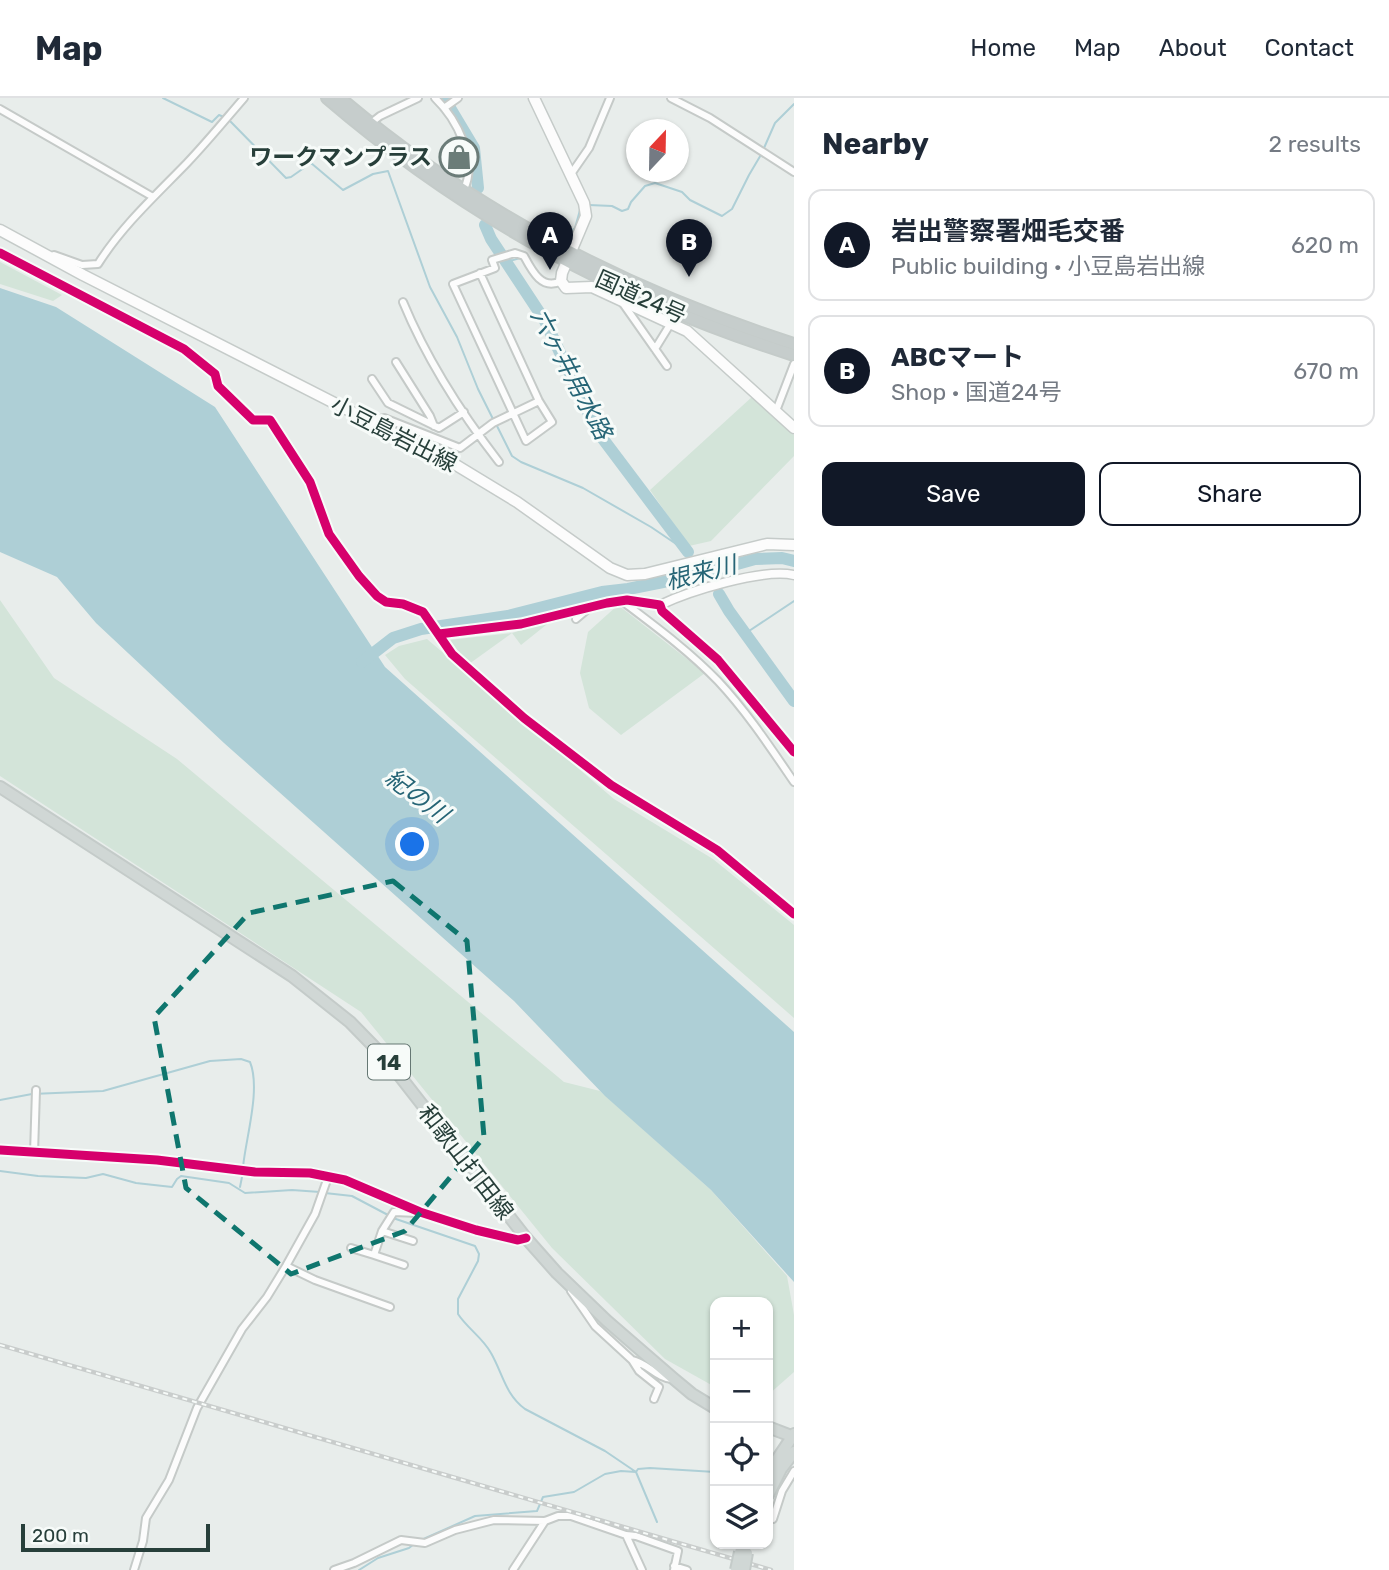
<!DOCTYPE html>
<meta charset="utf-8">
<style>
body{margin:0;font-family:Rubik,"Noto Sans JP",sans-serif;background:#f6f6f7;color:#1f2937}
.controls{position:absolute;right:21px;bottom:21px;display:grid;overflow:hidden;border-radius:14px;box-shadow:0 2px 5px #0004}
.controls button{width:63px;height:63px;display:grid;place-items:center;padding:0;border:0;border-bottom:2px solid #e0e1e3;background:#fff;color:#1f2937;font:35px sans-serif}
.compass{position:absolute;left:626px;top:21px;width:63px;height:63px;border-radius:50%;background:#fff;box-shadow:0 2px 5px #0004;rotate:22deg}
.scale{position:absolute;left:21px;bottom:18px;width:189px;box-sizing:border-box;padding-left:7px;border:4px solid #273f3a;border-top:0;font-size:19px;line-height:24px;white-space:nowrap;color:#273f3a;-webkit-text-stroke:5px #f7fbf9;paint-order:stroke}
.you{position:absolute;left:413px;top:747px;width:24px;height:24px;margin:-18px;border:5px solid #fff;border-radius:50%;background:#1a73e8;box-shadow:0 0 0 10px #1a73e833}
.badge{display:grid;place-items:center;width:46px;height:46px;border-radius:50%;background:#111827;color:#fff;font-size:23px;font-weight:700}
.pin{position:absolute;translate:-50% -58px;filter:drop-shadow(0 2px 4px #0008)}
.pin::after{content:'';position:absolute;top:37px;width:24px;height:21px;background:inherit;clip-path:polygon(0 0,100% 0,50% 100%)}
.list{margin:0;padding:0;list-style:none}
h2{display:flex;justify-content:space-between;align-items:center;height:91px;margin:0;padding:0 28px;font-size:30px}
h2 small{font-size:23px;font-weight:400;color:#747a83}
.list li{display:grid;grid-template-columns:46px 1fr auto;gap:21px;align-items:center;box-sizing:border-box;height:112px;margin:0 14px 14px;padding:0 14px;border:2px solid #e0e1e3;border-radius:14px}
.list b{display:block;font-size:26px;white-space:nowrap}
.list p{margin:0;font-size:23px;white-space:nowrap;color:#747a83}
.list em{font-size:23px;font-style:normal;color:#747a83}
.actions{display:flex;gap:14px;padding:21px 28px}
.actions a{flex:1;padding:16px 0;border:2px solid #111827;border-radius:14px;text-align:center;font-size:24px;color:#111827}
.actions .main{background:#111827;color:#fff}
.icon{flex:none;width:38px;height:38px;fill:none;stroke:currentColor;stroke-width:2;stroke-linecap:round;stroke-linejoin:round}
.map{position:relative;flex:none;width:794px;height:1472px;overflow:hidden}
header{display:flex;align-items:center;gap:42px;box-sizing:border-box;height:98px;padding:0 35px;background:#fff;border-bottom:2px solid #e0e1e3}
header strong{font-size:33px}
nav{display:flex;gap:38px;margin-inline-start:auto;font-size:24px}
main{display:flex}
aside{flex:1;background:#fff}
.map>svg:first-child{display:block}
.green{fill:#d3e4d9}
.water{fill:#aecfd6}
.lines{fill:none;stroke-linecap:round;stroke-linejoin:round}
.stream{stroke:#aecfd6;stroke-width:2}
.river{stroke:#aecfd6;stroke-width:12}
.minor-casing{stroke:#c5cac8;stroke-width:10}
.tertiary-casing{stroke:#c5cac8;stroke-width:11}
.secondary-casing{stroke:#c5cbc9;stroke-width:13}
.primary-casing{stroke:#c4cbc9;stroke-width:14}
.trunk-casing{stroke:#c4cbc9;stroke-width:14}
.minor{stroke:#fcfcfc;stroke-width:6}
.tertiary{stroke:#fcfcfc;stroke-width:8}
.secondary{stroke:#fcfcfc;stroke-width:10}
.primary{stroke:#d0d7d5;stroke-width:10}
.trunk{stroke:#c6cdcc;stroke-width:10}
.rail-casing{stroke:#c9cdcc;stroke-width:4.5}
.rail{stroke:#f7fbf9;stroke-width:2;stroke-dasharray:5;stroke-linecap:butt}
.primary-bridge-casing{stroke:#c4cbc9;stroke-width:14;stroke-linecap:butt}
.primary-bridge{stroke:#d0d7d5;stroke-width:10}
.cycleway-casing{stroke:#f7fbf9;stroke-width:13}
.cycleway{stroke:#d6006c;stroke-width:9}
.marked{fill:none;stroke:#0f766e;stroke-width:5;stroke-dasharray:14 9;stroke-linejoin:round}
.labels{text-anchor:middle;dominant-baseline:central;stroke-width:6;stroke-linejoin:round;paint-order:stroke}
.shield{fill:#f7fbf9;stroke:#657773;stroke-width:2}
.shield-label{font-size:21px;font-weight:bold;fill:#273f3a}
.poi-label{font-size:23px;font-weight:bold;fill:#273f3a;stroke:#f7fbf9;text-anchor:end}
.street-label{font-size:23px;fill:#273f3a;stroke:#f7fbf9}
.water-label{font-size:24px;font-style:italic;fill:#266576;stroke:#f7fbf9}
</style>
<header>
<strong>Map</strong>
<nav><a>Home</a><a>Map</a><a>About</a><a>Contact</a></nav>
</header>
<main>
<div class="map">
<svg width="794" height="1472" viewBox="0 0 794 1472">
<rect width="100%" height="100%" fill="#e8edeb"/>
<path class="green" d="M0,164L62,197L53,203L0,186Z
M753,298L794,337V358L711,443L689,448L650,392Z
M0,502L54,580L177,661L564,984L600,993L711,1092L787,1178L794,1217V1274L768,1297V1204H715V1289L665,1261L552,1150L361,914L0,678Z
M618,507L705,575L621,637L589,610L580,575L588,534Z
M551,523L521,547L512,535L469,566L449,542L512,535Z
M427,541L614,701L713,761L794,827V920L405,581L385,557L399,548Z"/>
<path class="water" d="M0,190L56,209L215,309L385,569L794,934V1184L711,1092L605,998L514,903L224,645L96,525L57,479L0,454Z"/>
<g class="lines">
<path class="stream" d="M163,0L212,24L219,17L224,19
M542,6L551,26
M229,22L286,80L291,79L311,65L343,92L373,76L388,73L430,189L457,239L478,291L493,321
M764,50L775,25L794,6
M589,107L612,108L622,113L628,111L631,104L645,88L655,85L682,94L690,102L722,118L732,111L749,77L762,55
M561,139L575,130L580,112
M506,164L520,160
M496,326L512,358L521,364L583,390L651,429L688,454
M746,535L794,503
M0,1002L32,996L103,993L210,963L241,961L250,964C261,991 246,1039 243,1069
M0,1073L38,1078L86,1080L103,1076L136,1085L172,1089L177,1081L181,1078L229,1085L245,1095L292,1092L320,1094
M240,1089L243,1074
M325,1095L352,1098L388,1117
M393,1120L475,1148L479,1156L478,1163L458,1201V1216C467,1230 483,1240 491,1255C503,1276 505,1296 525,1311L605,1353L636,1374L657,1424
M419,1443L475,1418L537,1413L543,1399L574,1394L605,1376L621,1373L636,1374L638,1371L650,1370L715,1374
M359,1472L378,1460L409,1450L414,1446"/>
<path class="river" d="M444,0L474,50L478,90
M485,127L491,141L545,223L597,333L688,454
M719,496L729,513L794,603
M362,564L393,540L421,531L508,518L602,494L628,491L698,477L755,461L782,460L794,463"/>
<g class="minor-casing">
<path id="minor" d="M435,0C457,21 478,63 464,91
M671,0L710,20L794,74
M444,10L458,0
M0,11L153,99
M371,25L380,18L418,0
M571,76L589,50L610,0
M54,157L82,167L98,166C122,128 155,98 187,65C207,44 225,22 244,0
M480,175L539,303L552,324L526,343L453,186L495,170L492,162L515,155L524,158C532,173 542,193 561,183
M403,204C427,262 461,315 499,364
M622,204L667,268
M655,251L671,225
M396,264L430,318L434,328
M372,281L388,305L439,330L464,314
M776,313L794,266
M371,323L384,320L460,350L493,325L539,303
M622,503C655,528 689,553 718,583C747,614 770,649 794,684
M576,521L589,510
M439,536L521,526L607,505L627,502L660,507L662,513L718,562L794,654
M0,1052L157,1062L255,1074L310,1075L345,1082L420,1114L476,1132L518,1142L526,1140
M34,1055L36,992
M382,1133L374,1157L404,1167
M413,1143L382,1133L394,1114L418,1115
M351,1150L374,1157
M286,1168L315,1182L390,1209
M571,1193L595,1228L632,1262
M654,1301L659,1289L639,1273L632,1262C647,1265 657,1280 672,1281
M773,1421L782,1393L794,1373
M674,1468L687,1472
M134,1472L143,1443L146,1420L169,1382L197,1310L242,1231L267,1199L286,1168L315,1116L328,1079
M334,1472L354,1465L401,1442L425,1445L455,1432L494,1422L545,1423L558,1418H571L626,1437
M513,1472L545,1423
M642,1472L626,1437L636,1438L678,1453L674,1472"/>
</g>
<g class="tertiary-casing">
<path id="tertiary" d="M660,507C689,493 763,470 794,477"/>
</g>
<g class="secondary-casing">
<path id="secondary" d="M534,0L584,105L586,118L562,175L561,183L566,190L592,189L687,233L794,330
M0,132L83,177L456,367L517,404L610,470L627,477L645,476L767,446L794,447"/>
</g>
<g class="primary-casing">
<path id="primary" d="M0,689L292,878L350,924L388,963L526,1140L557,1175L607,1223L674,1281L692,1296L715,1310
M768,1329L794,1339
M768,1375L794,1336
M768,1397L781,1371L794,1354"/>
</g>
<g class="trunk-casing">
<path id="trunk" d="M327,0C467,120 618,201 794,257
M340,0C473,113 628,193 794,246"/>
</g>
<use href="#minor" class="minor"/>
<use href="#tertiary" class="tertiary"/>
<use href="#secondary" class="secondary"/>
<use href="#primary" class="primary"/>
<use href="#trunk" class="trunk"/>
<g class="rail-casing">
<path id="rail" d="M0,1247L771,1472"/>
</g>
<use href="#rail" class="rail"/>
<g class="primary-bridge-casing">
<path id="primary-bridge" d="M736,1472L740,1454
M744,1472L747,1455"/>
</g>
<use href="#primary-bridge" class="primary-bridge"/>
<g class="cycleway-casing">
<path id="cycleway" d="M0,155L184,251L215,276L218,288L253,322H270L310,384L329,436L359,478L377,498L386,504L403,506L423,514L452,556L524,620L611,687L717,752L794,816
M439,536L521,526L607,505L627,502L660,507L662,513L718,562L794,654
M0,1052L157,1062L255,1074L310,1075L345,1082L420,1114L476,1132L518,1142L526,1140"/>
</g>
<use href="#cycleway" class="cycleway"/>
</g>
<path class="marked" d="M393,783L467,843L484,1039L405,1133L291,1176L186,1090L154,919L249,815Z"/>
<defs>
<g id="shop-ring" transform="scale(2.0125)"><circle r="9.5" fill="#f7fbf9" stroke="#6b7c78" stroke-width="1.5"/><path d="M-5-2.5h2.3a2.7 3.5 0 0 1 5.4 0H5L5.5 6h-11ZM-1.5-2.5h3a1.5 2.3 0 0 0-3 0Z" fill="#6b7c78"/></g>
</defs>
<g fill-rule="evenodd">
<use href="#shop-ring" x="459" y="59"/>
</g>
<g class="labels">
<rect class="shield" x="368" y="946.5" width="42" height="35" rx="5"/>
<g class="shield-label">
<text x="389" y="964">14</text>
</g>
<g class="poi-label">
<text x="432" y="59">ワークマンプラス</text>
</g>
<g class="street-label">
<text transform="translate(641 199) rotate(24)">国道24号</text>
<text transform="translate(394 336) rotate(27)">小豆島岩出線</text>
<text transform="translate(466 1064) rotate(52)">和歌山打田線</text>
</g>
<g class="water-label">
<text transform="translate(571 276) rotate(62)">六ヶ井用水路</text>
<text transform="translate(701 475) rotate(-14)">根来川</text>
<text transform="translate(417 698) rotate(37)">紀の川</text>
</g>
</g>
</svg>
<div class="controls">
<button>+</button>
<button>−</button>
<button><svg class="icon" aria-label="locate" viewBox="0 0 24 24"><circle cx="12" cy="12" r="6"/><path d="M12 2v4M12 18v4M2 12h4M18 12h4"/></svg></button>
<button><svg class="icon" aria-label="layers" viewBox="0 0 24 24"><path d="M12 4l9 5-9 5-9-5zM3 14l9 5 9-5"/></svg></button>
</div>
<svg class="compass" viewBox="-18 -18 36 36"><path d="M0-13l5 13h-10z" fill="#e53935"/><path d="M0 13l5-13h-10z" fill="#747a83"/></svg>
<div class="scale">200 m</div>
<div class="you"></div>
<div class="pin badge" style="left:550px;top:172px">A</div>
<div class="pin badge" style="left:689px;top:179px">B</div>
</div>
<aside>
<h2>Nearby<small>2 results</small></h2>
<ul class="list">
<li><span class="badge">A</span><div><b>岩出警察署畑毛交番</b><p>Public building · 小豆島岩出線</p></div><em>620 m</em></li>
<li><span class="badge">B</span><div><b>ABCマート</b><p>Shop · 国道24号</p></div><em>670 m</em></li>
</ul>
<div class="actions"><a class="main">Save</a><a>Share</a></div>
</aside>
</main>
